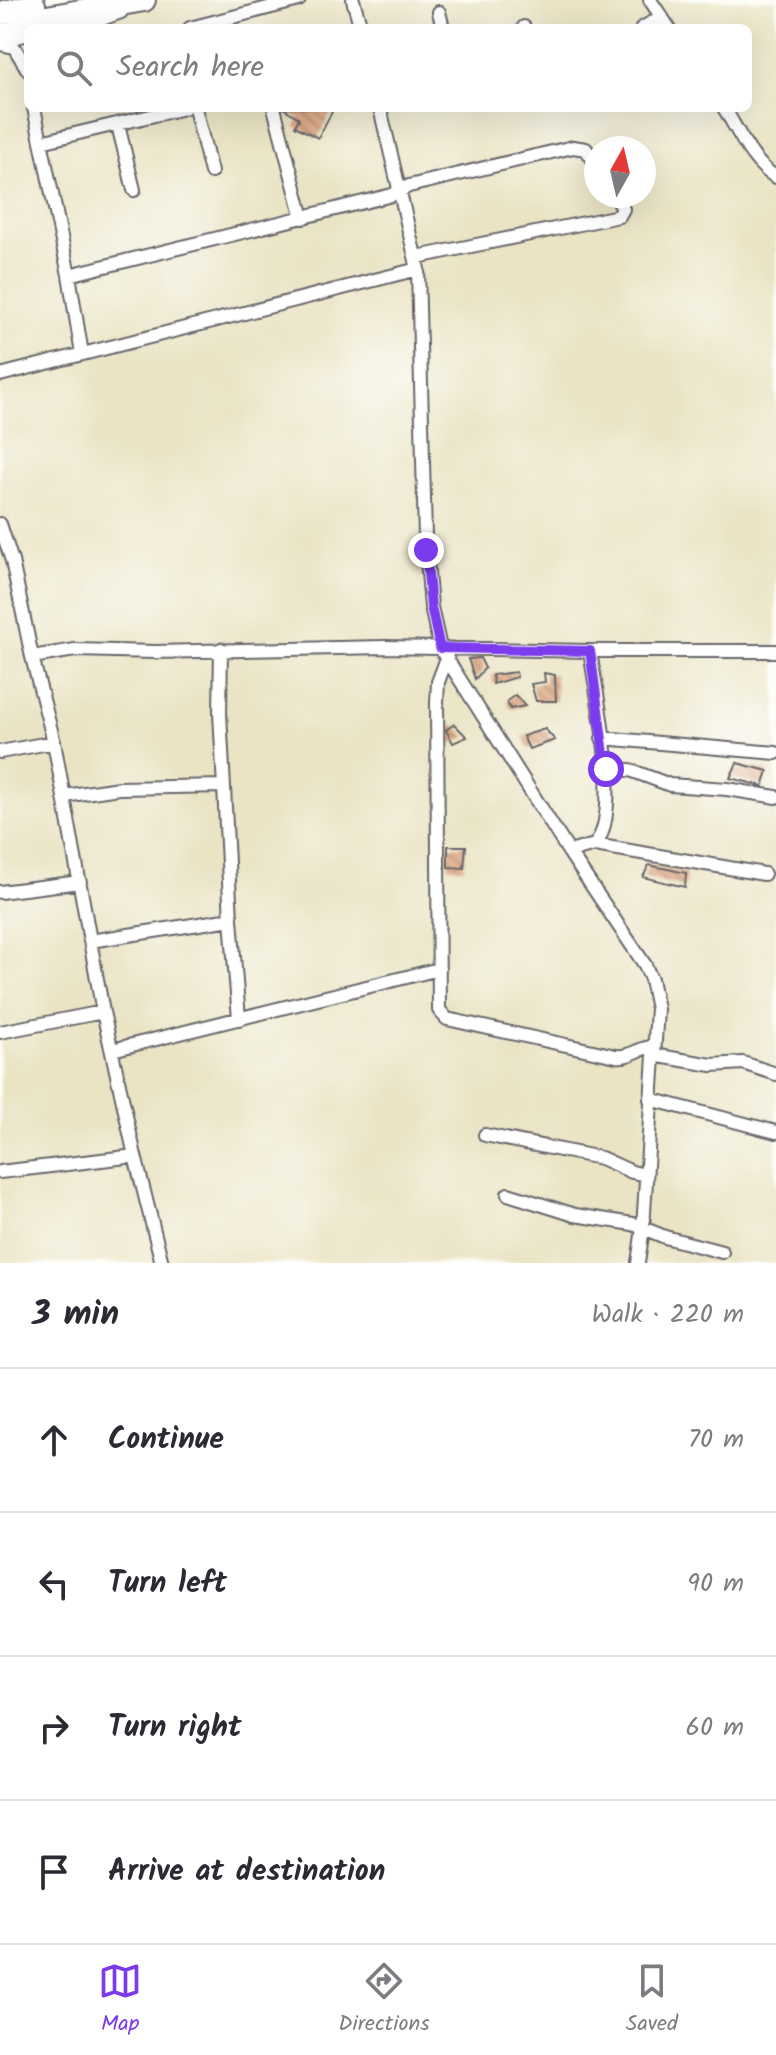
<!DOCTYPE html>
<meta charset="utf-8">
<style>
body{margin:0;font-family:Kalam,sans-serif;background:#f7f7f7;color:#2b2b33}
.compass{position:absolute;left:584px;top:136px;width:72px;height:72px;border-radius:50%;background:#fff;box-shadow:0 8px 32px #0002;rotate:8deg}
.stop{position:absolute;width:24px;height:24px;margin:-18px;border:6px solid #7c3aed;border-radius:50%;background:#fff}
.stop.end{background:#7c3aed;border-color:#fff;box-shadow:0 2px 8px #0008}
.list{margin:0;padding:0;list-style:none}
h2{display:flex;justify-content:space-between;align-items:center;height:104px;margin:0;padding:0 32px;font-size:34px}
h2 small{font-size:26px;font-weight:400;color:#7c7c81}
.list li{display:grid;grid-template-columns:52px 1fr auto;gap:24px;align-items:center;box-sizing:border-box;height:144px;padding:0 32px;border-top:2px solid #e1e1e2}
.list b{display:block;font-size:30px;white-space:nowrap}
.list em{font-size:26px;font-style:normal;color:#7c7c81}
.icon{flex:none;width:44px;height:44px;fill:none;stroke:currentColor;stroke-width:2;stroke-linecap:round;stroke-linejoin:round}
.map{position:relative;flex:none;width:776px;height:1263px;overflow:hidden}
.search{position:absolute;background:#fff;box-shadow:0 8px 32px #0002;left:24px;right:24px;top:24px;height:88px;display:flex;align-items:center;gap:20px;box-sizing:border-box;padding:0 28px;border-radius:12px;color:#7c7c81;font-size:30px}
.sheet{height:680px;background:#fff}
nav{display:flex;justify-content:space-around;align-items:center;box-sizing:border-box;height:112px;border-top:2px solid #e1e1e2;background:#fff;font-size:22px;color:#7c7c81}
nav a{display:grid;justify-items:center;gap:4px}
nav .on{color:#7c3aed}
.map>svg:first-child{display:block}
.building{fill:url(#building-back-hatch)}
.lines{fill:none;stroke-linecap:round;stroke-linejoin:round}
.street-casing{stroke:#68666b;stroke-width:16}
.highway-casing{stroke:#68666b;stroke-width:26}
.street{stroke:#fff;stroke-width:12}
.highway{stroke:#fff;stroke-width:22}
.route{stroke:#7c3aed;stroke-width:10}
</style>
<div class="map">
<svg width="776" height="1263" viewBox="0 0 776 1263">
<defs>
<pattern id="building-back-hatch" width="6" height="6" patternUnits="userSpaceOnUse" patternTransform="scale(2)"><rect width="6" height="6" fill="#dba27a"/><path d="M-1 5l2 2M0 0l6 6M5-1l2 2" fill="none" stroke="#b18465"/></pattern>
</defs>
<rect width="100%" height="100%" fill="#fdfcf7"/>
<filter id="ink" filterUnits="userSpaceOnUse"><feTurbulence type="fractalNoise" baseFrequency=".0125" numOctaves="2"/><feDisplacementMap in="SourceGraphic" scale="16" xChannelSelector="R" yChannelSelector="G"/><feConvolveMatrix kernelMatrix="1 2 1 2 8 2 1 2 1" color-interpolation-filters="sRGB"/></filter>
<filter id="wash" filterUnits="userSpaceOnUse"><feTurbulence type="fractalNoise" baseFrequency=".006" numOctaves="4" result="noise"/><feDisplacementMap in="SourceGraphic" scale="32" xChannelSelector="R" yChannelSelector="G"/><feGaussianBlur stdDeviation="1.8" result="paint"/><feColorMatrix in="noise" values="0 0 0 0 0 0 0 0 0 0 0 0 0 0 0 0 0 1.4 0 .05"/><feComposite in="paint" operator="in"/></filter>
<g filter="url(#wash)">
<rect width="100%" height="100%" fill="#eae4c5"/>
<g id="blocks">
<path class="building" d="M283,108H334L318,138L295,126L299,118Z
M480,658L485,668L475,679L468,659Z
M516,672L517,677L493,684L492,675Z
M544,673L555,675L556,701H536L531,684L545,682Z
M515,695L525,706L510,709L507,701Z
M454,724L467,737L453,743L446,730Z
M545,729L555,740L529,749L523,736Z
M737,763L768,771L763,786L730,778Z
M448,846H466L464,868L448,867Z
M649,865L686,873L685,887L643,877Z"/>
</g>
</g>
<g filter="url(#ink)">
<use href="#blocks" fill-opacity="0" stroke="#68666b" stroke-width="2"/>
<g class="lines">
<g class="street-casing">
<path id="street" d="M353,0L361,28
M650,0L669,28
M439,12L443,28
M524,27V28
M77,28L121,12
M190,28L299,0
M642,28L662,17
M0,44L14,47L28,70
M34,108L69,275L82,354
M195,108L211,172
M274,108L303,218
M380,108L418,269L425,537L431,607L440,648L569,852L645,965L651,979L657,1009L643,1228L638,1263
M724,108C738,130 752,164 776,177
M118,125L134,190
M41,142L184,108
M417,257L619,216L623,209L616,196
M69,275L392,195L409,186L573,147L586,149L596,164
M0,375L418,269
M0,524L12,561L32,657L54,742L103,1012L135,1156L162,1263
M221,649L220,713L231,919L239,1019
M590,651C596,695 623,811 595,845
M32,657L75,650L155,652L384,647L590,651H776
M447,658L438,682L437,703L439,1010L447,1019L616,1056C630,1058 639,1047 653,1047
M602,738L776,753
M0,752L54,742
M606,769L630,770L670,785L727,789L776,797
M64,796L119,788L224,786
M569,852L595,845L764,874
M0,892L80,882
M90,941L231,919
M0,1032L103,1012
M112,1050L439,969
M653,1055L712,1065L743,1063L776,1074
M650,1099L776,1132
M485,1135L601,1158L632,1172L646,1175
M0,1172L135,1156
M508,1194L575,1215L633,1224L665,1237L722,1252"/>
</g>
<g class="highway-casing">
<path id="highway" d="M21,8L27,15L41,18L144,0
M0,13L34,5
M0,36L28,29"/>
</g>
<use href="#street" class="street"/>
<use href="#highway" class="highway"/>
</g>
</g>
<g class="lines" filter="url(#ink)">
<path class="route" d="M426,550L431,607L440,648L590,651L606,769"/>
</g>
</svg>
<svg class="compass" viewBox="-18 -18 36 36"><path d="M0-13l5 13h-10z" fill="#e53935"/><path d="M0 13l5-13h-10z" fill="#7c7c81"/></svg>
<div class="stop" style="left:606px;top:769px"></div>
<div class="stop end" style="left:426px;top:550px"></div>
<div class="search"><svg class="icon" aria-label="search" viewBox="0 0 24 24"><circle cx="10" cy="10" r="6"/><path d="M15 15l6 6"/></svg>Search here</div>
</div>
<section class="sheet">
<h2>3 min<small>Walk · 220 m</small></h2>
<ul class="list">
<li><svg class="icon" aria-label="ahead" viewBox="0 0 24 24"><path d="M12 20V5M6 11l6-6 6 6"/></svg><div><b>Continue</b></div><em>70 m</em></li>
<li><svg class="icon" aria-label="left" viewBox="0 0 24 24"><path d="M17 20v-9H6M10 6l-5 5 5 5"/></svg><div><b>Turn left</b></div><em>90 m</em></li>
<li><svg class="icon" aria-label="right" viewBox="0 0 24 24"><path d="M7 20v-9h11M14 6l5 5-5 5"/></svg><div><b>Turn right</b></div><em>60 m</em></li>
<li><svg class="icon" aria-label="arrive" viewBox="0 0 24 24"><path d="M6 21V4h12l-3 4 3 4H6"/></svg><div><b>Arrive at destination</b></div></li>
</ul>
</section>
<nav>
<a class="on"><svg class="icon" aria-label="map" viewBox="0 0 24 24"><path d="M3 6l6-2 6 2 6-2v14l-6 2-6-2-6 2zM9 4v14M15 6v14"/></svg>Map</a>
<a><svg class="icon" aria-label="directions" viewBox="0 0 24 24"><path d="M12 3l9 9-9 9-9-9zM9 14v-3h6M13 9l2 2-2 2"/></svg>Directions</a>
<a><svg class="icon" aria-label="saved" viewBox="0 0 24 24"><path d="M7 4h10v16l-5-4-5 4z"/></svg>Saved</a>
</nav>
